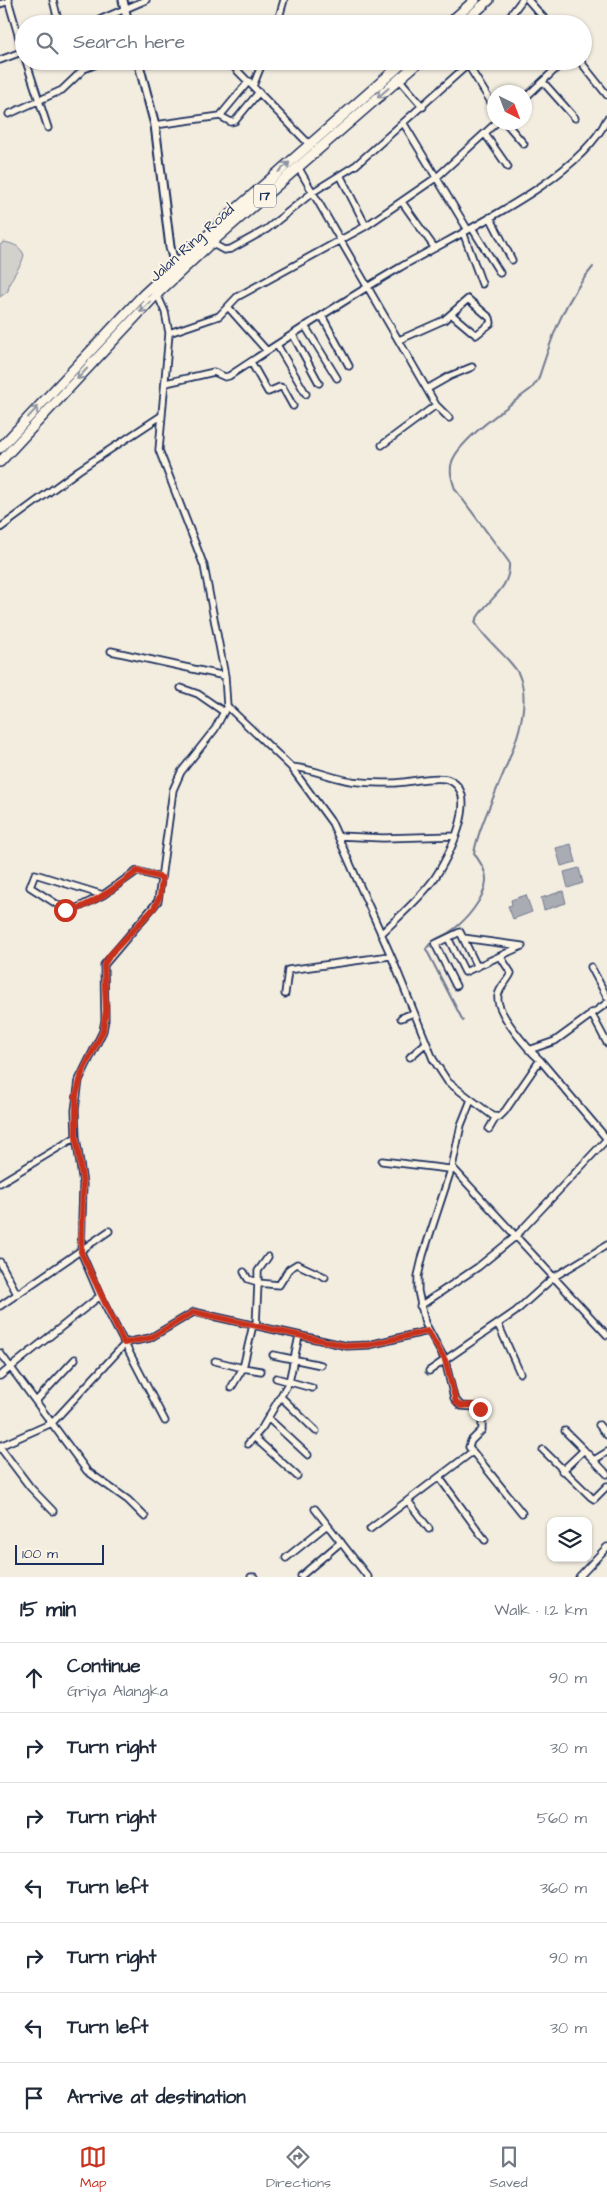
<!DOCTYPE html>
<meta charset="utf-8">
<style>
body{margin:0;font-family:"Architects Daughter",sans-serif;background:#f6f6f7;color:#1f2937}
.controls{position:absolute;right:15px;bottom:15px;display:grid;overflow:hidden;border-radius:10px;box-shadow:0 1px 4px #0004}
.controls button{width:45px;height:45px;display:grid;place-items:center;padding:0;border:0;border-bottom:1px solid #e0e1e3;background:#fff;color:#1f2937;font:25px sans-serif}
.compass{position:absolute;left:487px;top:85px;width:45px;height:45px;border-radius:50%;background:#fff;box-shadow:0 1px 4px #0004;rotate:138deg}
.scale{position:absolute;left:15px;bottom:12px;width:89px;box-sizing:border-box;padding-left:5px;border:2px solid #1b2f5e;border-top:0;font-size:14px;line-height:18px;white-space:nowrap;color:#1b2f5e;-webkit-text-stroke:4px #fcf5e5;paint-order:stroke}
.stop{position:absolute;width:15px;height:15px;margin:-11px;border:4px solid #c8321e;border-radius:50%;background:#fff}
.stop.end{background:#c8321e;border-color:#fff;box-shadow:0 1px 5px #0008}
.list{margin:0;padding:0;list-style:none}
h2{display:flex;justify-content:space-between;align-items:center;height:65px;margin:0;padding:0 20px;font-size:21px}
h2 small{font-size:16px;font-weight:400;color:#747a83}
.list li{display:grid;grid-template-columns:32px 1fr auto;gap:15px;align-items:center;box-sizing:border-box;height:70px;padding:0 20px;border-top:1px solid #e0e1e3}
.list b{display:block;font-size:19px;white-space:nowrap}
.list p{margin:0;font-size:16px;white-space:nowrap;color:#747a83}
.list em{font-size:16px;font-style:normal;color:#747a83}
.icon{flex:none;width:28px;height:28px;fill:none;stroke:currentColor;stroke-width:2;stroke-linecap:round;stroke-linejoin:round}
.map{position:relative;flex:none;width:607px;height:1577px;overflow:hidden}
.search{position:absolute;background:#fff;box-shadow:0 1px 4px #0004;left:15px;right:15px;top:15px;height:55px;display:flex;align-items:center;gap:12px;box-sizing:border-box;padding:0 18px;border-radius:28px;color:#747a83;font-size:19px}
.sheet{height:555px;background:#fff}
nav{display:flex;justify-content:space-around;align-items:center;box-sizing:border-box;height:70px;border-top:1px solid #e0e1e3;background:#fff;font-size:14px;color:#747a83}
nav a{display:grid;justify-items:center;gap:2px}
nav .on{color:#c8321e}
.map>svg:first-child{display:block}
.green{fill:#d3d1cc;stroke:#778095}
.water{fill:#a9acb3;stroke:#707a91}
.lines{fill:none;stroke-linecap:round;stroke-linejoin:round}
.stream{stroke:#707a91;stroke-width:2}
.minor-casing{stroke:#1b2f5e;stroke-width:9}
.tertiary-casing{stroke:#1b2f5e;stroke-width:11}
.trunk-casing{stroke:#1b2f5e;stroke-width:12}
.minor{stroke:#fcf5e5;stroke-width:5.5}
.tertiary{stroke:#fcf5e5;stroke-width:7}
.trunk{stroke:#fcf5e5;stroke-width:9}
.oneway{stroke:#8c92a2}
.route{stroke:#c8321e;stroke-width:6}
.labels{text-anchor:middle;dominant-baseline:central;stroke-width:4;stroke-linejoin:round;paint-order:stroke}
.shield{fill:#fcf5e5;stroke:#5e6a86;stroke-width:1}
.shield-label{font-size:14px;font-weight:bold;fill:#1b2f5e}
.street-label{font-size:15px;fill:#1b2f5e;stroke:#fcf5e5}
</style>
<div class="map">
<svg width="607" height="1577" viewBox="0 0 607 1577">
<rect width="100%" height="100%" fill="#f3ede0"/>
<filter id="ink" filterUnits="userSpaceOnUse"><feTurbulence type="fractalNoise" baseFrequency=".02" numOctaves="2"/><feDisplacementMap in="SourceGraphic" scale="10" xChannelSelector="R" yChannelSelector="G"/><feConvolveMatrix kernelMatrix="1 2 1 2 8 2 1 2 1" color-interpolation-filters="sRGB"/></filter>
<g filter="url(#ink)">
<path class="green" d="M4,242C14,244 20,246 24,255C21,269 9,277 8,291L0,297V245Z"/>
<path class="water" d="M571,844L576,862L561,866L556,848Z
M579,868L583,883L568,888L564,872Z
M563,891L566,903L544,910L541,898Z
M526,895L532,912L513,919L508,906L512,905L511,900Z"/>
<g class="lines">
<path class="stream" d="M463,1021L426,949C435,936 443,938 454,929C466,920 485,898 486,881C487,871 479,861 474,853C483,802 540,723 519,675C513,660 486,642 475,622C485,599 511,592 509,562L455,489C452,480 449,471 452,462C459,439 512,404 532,388L538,380C552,337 563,302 593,267"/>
<g class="minor-casing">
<path id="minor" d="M8,0L24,55
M53,0L59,24
M528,0L549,24
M0,4L9,1
M90,24L146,0
M277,24L284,0
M504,24L522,0
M537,24L543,17
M0,60L24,51
M26,61L48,128
M228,61L310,145
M580,61L607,95
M468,65L494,107
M399,79L423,107
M543,82L575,118
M253,86L263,61
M524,99L564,61
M9,114L62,90L84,69L104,61
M220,116L231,122L235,121L259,92
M505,122L524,144
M404,124L468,230
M155,125L220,116L249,81
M485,134L508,167
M298,167L436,405L449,418
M340,175L366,226
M402,202L434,247
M490,217L512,260
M472,228L500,273
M463,232L482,284
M211,243L224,250L231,249L267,229L313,192L356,165L472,61
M157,294L165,312L169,333L159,450L204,566L225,676L227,706L215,729L181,772L173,790L158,901L104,965L105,1020L103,1031L79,1080L75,1110L76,1137L83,1184L81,1252L100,1296L165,1421
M228,307L267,351
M322,316L349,366
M305,326L337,378
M169,333L219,316L237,297L366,226L437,177L497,122
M293,335L319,383
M399,340L444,320L468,299L490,318L491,323L476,335L451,314
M277,345L306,394
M251,362L268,392L280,387L283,388L293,406
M166,383L214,372L225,377L229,376C285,339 341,302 399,268C458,233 578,181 607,119
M427,389L450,376L472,367
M382,445L436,405
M0,528L79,470L161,416
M111,651L225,676
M181,688L198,694L224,712
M227,706L291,767L332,823L392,958L433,1059L448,1082L493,1116L499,1117L505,1111L540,1060L607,1139
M291,767C315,768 337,782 361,782C371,783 382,783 392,783C406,783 437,775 449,780C482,794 447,860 434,879C419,900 399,916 381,934
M339,836L383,838L455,836
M103,895L35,874L30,887L69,912L103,895L137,871L162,878
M448,938L465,972L522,946
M500,956L511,973C508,981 499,987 498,996C495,1012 529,1050 540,1060
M477,967L463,938L522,946
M591,967L607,997
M456,986L435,944L460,932L463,938
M285,994L288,970L390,956
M591,1013L607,1043
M401,1018L413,1013
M529,1050L555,1041L607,1003
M410,1057L426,1043
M471,1100L461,1125L452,1167L423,1255L418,1276V1291L425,1323L445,1360L454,1398L461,1406L477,1407L482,1414V1430L471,1441L469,1447L522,1513
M489,1129L496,1117
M382,1161L449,1169
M452,1167L607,1335
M0,1183L76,1137
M0,1262L17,1294
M244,1272L248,1279L258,1282
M258,1283V1271L268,1257
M0,1306L109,1231
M420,1306L478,1267L515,1237L607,1139
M498,1324L520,1373
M256,1326L258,1283L279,1285L289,1269L297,1264L325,1277
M124,1343L150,1338L194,1312L347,1346L369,1345L428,1331
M0,1353L87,1471L128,1500L145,1517
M273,1355L321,1365
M215,1361L243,1368L253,1325
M429,1371L515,1312L554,1277L607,1245
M0,1376L100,1296
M276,1378L312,1388
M231,1388L243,1368L261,1371
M281,1397L316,1431
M36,1401L75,1359
M268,1418L308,1455
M599,1425L607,1435
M565,1431L584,1450
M254,1437L297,1476
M248,1444L262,1428L289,1382L299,1336
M0,1446L52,1423L124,1345
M0,1447L30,1487L53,1511
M543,1450L591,1497L594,1499L607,1486
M594,1460L607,1452
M562,1471L584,1450L607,1474
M439,1477L485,1540
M408,1501L429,1529
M315,1509L368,1577
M370,1529L472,1452
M286,1558L327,1525
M301,1576L341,1542
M251,1577H254
M579,1577L607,1547"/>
</g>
<g class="tertiary-casing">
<path id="tertiary" d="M123,0L128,24
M138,61L155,125L170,247L175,265"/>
</g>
<g class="trunk-casing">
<path id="trunk" d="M448,24L475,0
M462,24L489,0
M0,448L143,295L234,211L405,61
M0,462L157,294L211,243L420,61"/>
</g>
<use href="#minor" class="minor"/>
<use href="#tertiary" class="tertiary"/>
<use href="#trunk" class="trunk"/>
</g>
<defs><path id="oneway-shaft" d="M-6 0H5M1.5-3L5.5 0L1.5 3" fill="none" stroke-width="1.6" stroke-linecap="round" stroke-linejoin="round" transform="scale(1.25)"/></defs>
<g class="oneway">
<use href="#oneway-shaft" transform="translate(383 93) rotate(139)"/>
<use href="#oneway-shaft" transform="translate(284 167) rotate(-41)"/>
<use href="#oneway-shaft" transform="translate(145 307) rotate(134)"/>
<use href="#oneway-shaft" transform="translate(82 374) rotate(133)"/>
<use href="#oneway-shaft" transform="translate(33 412) rotate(-47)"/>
</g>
</g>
<g class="lines" filter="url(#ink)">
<path class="route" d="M65,910C79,915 125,881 137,871L162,878L160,896L154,908L110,955L104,965L106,1010L103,1031L82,1073L76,1096V1137L83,1184L81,1252L124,1343L150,1338L194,1312L347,1346L369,1345L428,1331L445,1360L456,1402L461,1406L474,1405L480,1409"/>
</g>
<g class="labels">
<rect class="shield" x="254" y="184.5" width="22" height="23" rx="4"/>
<g class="shield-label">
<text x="265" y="196">17</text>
</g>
<g class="street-label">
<text transform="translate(192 243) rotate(-42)">Jalan Ring Road</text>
</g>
</g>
</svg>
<div class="controls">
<button><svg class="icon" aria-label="layers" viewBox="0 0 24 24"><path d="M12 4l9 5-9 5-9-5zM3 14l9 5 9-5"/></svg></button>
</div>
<svg class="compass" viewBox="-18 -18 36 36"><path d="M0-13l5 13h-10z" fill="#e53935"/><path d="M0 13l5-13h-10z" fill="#747a83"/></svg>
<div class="scale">100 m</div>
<div class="stop" style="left:65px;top:910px"></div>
<div class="stop end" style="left:480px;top:1409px"></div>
<div class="search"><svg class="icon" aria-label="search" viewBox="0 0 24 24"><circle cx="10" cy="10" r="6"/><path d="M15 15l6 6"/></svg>Search here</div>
</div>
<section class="sheet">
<h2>15 min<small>Walk · 1.2 km</small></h2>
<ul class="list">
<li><svg class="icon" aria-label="ahead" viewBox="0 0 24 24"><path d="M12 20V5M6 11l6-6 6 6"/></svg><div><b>Continue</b><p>Griya Alangka</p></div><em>90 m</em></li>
<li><svg class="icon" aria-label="right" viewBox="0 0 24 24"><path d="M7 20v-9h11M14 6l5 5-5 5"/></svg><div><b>Turn right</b></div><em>30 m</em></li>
<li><svg class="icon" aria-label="right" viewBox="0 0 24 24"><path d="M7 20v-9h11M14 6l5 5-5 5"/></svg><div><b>Turn right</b></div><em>560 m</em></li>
<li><svg class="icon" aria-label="left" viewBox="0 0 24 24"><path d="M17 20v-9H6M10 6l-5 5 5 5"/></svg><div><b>Turn left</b></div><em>360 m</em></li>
<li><svg class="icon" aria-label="right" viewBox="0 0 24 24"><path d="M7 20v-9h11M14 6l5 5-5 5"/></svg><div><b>Turn right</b></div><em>90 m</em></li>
<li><svg class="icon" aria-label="left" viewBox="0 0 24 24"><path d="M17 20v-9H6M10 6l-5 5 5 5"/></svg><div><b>Turn left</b></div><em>30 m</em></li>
<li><svg class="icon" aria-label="arrive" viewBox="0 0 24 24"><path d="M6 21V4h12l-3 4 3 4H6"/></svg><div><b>Arrive at destination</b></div></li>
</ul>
</section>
<nav>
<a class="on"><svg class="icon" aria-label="map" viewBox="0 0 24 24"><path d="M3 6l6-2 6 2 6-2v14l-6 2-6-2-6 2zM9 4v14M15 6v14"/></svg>Map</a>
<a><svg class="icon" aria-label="directions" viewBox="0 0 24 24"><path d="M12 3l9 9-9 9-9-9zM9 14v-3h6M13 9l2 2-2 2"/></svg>Directions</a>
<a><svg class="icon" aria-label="saved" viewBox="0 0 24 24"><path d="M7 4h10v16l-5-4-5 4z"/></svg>Saved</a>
</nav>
